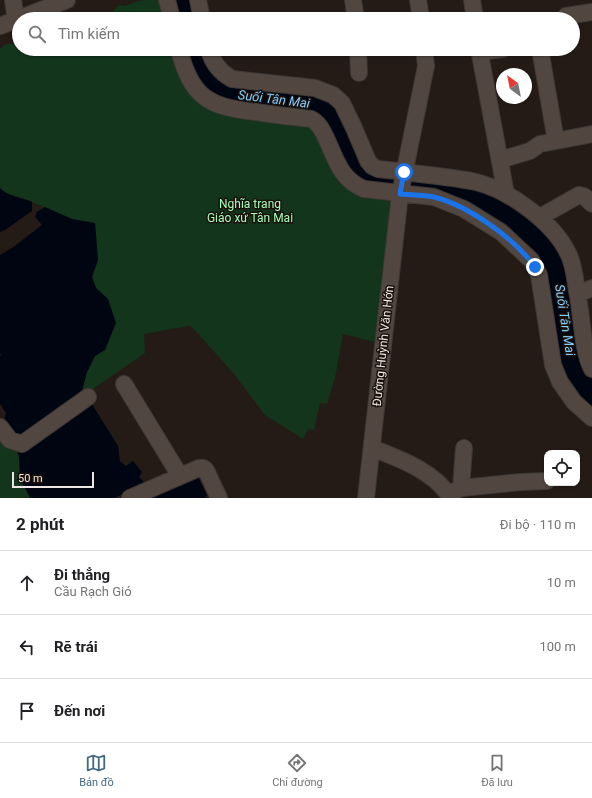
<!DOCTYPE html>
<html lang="vi">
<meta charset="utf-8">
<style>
body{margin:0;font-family:Roboto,sans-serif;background:#f6f6f6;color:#202124}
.controls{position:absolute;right:12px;bottom:12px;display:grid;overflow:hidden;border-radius:8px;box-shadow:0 1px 3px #0004}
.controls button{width:36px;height:36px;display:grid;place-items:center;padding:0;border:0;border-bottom:1px solid #e0e0e0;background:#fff;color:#202124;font:20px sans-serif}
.compass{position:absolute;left:496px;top:68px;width:36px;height:36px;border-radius:50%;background:#fff;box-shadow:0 1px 3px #0004;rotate:328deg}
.scale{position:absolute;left:12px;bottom:10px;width:82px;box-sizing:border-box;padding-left:4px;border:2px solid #ede6e2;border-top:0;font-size:11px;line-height:14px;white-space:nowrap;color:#ede6e2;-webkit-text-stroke:3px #1b120d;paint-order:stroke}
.stop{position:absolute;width:12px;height:12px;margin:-9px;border:3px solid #1a73e8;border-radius:50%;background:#fff}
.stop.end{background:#1a73e8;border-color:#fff;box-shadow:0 1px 4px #0008}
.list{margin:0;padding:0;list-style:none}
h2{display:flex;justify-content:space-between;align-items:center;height:52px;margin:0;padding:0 16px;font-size:17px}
h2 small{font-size:13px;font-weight:400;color:#757577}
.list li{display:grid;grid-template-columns:26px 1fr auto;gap:12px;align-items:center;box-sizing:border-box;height:64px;padding:0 16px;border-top:1px solid #e0e0e0}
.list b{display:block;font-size:15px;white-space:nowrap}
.list p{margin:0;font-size:13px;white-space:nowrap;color:#757577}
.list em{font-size:13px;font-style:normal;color:#757577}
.icon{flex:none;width:22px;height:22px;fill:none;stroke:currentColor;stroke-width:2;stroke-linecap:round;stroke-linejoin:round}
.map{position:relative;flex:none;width:592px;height:498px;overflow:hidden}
.search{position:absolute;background:#fff;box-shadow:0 1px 3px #0004;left:12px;right:12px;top:12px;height:44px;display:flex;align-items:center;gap:10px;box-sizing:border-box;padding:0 14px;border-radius:22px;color:#757577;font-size:15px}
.sheet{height:244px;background:#fff}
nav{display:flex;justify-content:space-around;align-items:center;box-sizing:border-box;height:56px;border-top:1px solid #e0e0e0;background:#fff;font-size:11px;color:#757577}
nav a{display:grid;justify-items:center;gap:2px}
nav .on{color:#436981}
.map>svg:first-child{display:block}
.green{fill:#12351c}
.water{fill:#000611}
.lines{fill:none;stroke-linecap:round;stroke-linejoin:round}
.minor-casing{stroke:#3e3734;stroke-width:18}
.minor{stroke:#514740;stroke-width:16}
.route{stroke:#1a73e8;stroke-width:5}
.labels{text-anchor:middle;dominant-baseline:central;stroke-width:3;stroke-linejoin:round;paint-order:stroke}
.park-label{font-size:12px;fill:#a3fcb8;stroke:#1b120d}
.street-label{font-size:12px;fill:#ede6e2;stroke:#1b120d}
.water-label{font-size:13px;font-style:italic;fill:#82cdfd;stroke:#1b120d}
</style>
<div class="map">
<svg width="592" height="498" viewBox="0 0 592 498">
<rect width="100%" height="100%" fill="#241b16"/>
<path class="green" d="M146,0H163L168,19H107L115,9L120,5L125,6L135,2Z
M7,44H19V49H176L309,122L395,197L379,343L343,334L335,378L327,404L320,403L314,430L308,429L303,439L265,415L234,374L192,327L188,326L144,334L145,353L80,398L87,372L95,356L105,350L108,299L96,288L92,277L98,260L95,223L72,219L25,199L8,194L1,191L0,188V49L3,46Z
M0,433L16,447L19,457L20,478L30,498H0Z"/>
<path class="water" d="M171,0H194L198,19H176Z
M183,49H205L214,70L332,99L361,157L475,186L538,220L565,256L592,374V412L563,379L543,274L466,205L357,182L325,126L247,108L202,89Z
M0,188C7,196 23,198 32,202V211L5,230L0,232Z
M45,207L72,219L95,223L98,260L92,277L96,288L108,299L116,323L105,350L95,356L87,372L80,398L20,440L3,425L6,413L0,404V356L1,355L0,353V255L12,248L42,225L35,217L37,212Z
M90,401L118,446L120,461L126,466L133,461L142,472L139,477L146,484L114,498H30L20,478L19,457L16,447Z
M198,477L207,495L205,498H142Z"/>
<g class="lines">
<g class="minor-casing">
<path id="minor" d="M13,0L16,20
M167,0L172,19
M198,0L202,19
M353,0L356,19
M418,0L421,19
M472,0L475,19
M566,19V16L592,12
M0,26L67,0
M179,49C191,98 209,107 256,112C275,115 293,117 311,119C319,123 322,130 326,138C336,159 340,179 364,189L434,197L464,209L501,232L531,260L535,267L539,275L553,365L560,382L574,402L592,418
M209,49C212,63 220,72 232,79L315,88L333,95L342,103L354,128L368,161L372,166L378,169L397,171
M358,49L359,73
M479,49L506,194
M540,49L556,141
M480,52L503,49
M500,160L530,151L540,144L592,134
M404,172C427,175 454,177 476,182C509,190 553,222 568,253C574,264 575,279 577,291C582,314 582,350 592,369
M540,217L579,195L584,196L592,204
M578,294L592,288
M124,384L180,476
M0,427L10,440L22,444L88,397
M372,448C400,459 434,471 451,498
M461,488L464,448
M449,494L461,488L521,482L547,481
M130,498L199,468H203L206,470L219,498
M366,498L400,194L426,66L424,49"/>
</g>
<use href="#minor" class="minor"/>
</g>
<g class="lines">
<path class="route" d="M404,172L400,194C411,195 423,195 434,197C469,206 514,238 535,267"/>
</g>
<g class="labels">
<g class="park-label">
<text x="250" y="204">Nghĩa trang<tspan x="250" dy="14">Giáo xứ Tân Mai</tspan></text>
</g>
<g class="street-label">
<text transform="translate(383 346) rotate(-84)">Đường Huỳnh Văn Hớn</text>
</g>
<g class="water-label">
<text transform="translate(274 99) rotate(7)">Suối Tân Mai</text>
<text transform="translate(565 320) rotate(81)">Suối Tân Mai</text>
</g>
</g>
</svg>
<div class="controls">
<button><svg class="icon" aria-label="locate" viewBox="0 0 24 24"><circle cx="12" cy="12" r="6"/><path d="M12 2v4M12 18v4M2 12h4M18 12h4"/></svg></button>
</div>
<svg class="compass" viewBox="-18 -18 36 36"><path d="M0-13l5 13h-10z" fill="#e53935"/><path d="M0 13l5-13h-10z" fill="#757577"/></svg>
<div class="scale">50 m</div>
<div class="stop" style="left:404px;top:172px"></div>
<div class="stop end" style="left:535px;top:267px"></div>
<div class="search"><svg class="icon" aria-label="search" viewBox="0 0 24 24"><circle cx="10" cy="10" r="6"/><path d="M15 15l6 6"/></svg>Tìm kiếm</div>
</div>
<section class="sheet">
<h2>2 phút<small>Đi bộ · 110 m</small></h2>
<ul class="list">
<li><svg class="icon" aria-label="ahead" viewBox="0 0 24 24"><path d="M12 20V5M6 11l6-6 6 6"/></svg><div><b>Đi thẳng</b><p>Cầu Rạch Gió</p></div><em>10 m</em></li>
<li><svg class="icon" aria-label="left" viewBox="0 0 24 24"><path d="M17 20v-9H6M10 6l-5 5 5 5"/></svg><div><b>Rẽ trái</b></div><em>100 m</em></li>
<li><svg class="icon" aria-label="arrive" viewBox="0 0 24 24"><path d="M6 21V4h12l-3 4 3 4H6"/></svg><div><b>Đến nơi</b></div></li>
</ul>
</section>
<nav>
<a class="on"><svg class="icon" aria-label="map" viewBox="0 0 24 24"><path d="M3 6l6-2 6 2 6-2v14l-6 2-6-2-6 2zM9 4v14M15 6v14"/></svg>Bản đồ</a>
<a><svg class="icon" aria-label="directions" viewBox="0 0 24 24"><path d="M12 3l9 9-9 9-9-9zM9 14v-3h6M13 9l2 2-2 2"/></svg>Chỉ đường</a>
<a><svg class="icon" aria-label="saved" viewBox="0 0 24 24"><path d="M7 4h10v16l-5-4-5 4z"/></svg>Đã lưu</a>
</nav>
